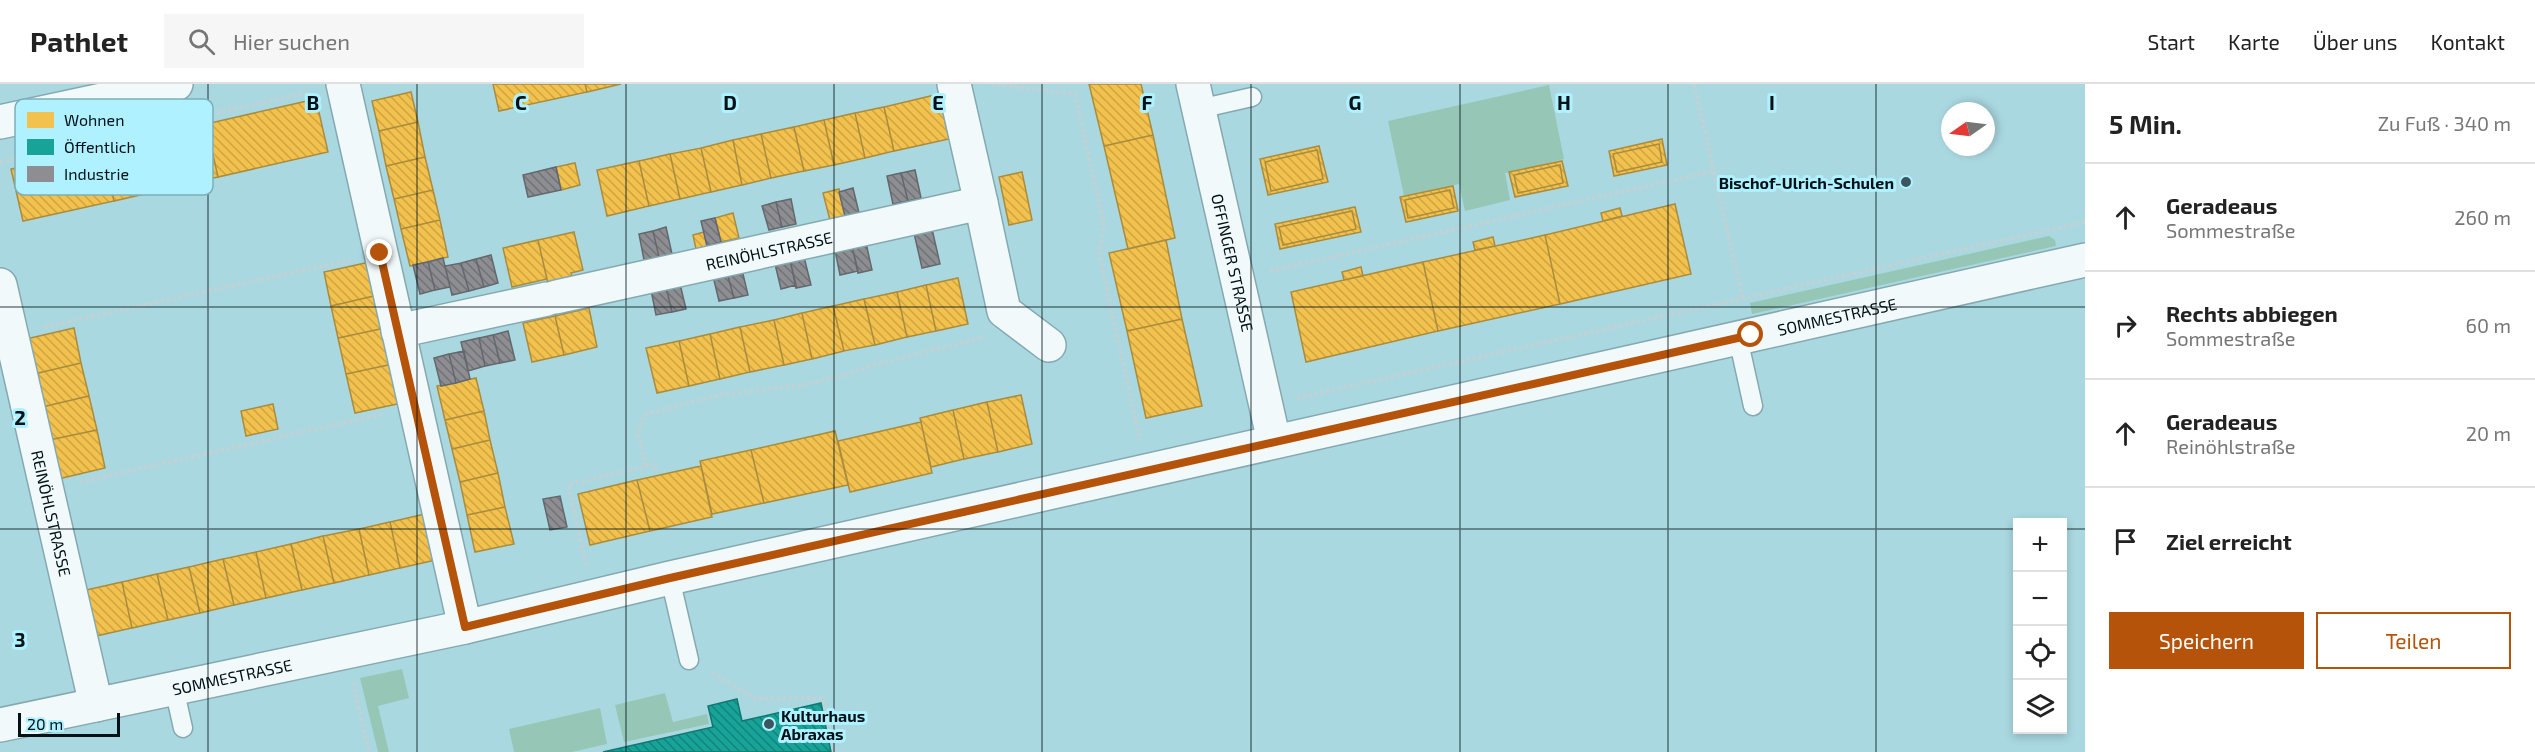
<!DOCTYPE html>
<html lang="de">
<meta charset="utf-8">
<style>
body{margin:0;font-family:"Exo 2",sans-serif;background:#f6f6f6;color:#222}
.controls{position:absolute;right:18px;bottom:18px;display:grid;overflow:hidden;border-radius:0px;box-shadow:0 3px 9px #0003}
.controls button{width:54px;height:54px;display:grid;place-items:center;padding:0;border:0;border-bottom:2px solid #e0e0e0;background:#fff;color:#222;font:30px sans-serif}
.compass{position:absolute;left:1941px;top:18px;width:54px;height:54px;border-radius:50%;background:#fff;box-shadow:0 3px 9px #0003;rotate:256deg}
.scale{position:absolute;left:18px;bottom:15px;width:102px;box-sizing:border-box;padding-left:6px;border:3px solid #001217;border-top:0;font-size:16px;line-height:21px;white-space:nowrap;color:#001217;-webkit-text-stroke:4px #b0f1ff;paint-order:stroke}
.stop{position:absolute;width:18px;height:18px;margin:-14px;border:4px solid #b45309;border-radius:50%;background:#fff}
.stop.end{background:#b45309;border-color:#fff;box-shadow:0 2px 6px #0008}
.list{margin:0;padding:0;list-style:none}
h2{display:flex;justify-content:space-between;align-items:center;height:78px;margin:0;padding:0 24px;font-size:26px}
h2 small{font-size:20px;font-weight:400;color:#767676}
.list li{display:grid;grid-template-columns:39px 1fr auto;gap:18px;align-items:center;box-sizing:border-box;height:108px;padding:0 24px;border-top:2px solid #e0e0e0}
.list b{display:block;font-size:22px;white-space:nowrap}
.list p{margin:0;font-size:20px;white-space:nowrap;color:#767676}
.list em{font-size:20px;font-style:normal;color:#767676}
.actions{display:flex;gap:12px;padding:18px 24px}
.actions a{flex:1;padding:14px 0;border:2px solid #b45309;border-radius:0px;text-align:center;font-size:21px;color:#b45309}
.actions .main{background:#b45309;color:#fff}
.icon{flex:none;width:33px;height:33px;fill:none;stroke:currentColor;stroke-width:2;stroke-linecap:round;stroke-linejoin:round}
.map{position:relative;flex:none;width:2085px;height:668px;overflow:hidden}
header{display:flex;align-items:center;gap:36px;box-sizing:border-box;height:84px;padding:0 30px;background:#fff;border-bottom:2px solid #e0e0e0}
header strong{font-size:28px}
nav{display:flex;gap:33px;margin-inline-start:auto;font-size:21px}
.search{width:420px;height:54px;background:#f6f6f6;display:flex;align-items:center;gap:15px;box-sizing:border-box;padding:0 21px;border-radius:0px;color:#767676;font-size:22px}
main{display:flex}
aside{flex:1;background:#fff}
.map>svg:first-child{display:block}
.green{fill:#96c7b6}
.homes{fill:url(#homes-back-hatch);stroke:#a98c3e;stroke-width:1.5;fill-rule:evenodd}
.public{fill:url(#public-back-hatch);stroke:#107871;stroke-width:1.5}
.industry{fill:url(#industry-back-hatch);stroke:#63686d;stroke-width:1.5}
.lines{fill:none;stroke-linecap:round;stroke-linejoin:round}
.service-casing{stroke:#84a9b0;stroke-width:21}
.minor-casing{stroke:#84a9b0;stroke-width:36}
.tertiary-casing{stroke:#84a9b0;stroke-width:36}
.path{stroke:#c3d1d4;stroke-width:4;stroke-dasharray:3 3;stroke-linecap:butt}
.service{stroke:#f2f9fa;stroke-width:18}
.minor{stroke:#f2f9fa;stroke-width:33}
.tertiary{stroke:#f2f9fa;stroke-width:33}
.route{stroke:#b45309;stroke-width:8}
.grid{fill:none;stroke:#001217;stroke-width:1.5;stroke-opacity:0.55}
.poi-dot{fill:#3b575e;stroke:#b0f1ff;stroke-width:2}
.labels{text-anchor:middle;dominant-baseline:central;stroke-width:6;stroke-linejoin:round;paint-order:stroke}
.poi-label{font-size:16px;font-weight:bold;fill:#001217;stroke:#b0f1ff;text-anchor:end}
.street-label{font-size:16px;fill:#001217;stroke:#b0f1ff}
.key{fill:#b0f1ff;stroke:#7baeb9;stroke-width:1.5}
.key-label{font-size:16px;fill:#001217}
.grid-label{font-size:20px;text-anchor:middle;font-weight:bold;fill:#001217;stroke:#b0f1ff;stroke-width:6;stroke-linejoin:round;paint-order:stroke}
</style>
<header>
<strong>Pathlet</strong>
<div class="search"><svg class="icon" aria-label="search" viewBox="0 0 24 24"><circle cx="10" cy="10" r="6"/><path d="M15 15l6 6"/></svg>Hier suchen</div>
<nav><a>Start</a><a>Karte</a><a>Über uns</a><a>Kontakt</a></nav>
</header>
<main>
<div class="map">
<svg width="2085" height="668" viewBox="0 0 2085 668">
<defs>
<pattern id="homes-back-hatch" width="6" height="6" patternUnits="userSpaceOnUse" patternTransform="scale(1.5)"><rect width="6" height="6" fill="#f2c14e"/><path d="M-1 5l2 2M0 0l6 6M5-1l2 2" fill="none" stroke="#cea543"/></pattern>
<pattern id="public-back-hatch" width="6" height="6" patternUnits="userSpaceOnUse" patternTransform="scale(1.5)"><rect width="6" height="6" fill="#17a398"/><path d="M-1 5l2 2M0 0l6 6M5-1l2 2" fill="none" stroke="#12837b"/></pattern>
<pattern id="industry-back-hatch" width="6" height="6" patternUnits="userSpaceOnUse" patternTransform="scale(1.5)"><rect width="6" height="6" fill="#8d8d92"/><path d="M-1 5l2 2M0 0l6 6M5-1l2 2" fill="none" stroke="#717276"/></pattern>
</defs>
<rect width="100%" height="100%" fill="#aad8e1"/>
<path class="green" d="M1549,1L1564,75L1505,89L1510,116L1465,127L1459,100L1404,112L1388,37Z
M2049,152L2055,156L2056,162L1752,230L1750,219Z
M402,585L409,614L378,622L389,668H378L360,594Z
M665,609L673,638L707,630L709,640L624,658L615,621Z
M600,624L607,660L572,668H514L509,645Z"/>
<path class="homes" d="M493,0H585L587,8L499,27Z
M585,0H621L587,8Z
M1089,0H1141L1153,51L1104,62Z
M411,8L418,38L379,47L372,17Z
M939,10L949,55L894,67L884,23Z
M316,15L328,68L218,93L206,40Z
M884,23L894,67L865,74L855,29Z
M855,29L865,74L834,81L824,36Z
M824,36L834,81L804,87L794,43Z
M418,38L425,73L386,82L379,47Z
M206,40L218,93L114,117L102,64Z
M794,43L804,87L771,94L761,50Z
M761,50L771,94L742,101L733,56Z
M1153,51L1175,154L1128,165L1104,62Z
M1662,55L1667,81L1614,92L1609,67ZM1659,60L1662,78L1617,88L1613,70Z
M733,56L742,101L711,108L701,64Z
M1659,60L1662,78L1617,88L1613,70Z
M1319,62L1328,98L1268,111L1260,75ZM1317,66L1323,95L1271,107L1265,78Z
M102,64L114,117L23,137L11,85Z
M701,64L711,108L680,115L670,70Z
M1317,66L1323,95L1271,107L1265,78Z
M670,70L680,115L649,122L639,77Z
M425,73L433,106L394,115L386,82Z
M639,77L649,122L607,132L597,86Z
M1562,77L1568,102L1515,113L1509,88ZM1560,81L1563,99L1518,109L1514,91Z
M575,79L580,101L561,106L556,83Z
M1560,81L1563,99L1518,109L1514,91Z
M1022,88L1032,136L1009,141L999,93Z
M1453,102L1458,127L1406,138L1400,113ZM1450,106L1454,124L1408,134L1405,116Z
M839,105L845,132L830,136L823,109Z
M433,106L440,136L401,145L394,115Z
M1450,106L1454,124L1408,134L1405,116Z
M1675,120L1691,190L1560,220L1545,151Z
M1355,123L1361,148L1280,165L1275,140ZM1352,127L1356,145L1283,161L1279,143Z
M1620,124L1622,132L1603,137L1601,129Z
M1352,127L1356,145L1283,161L1279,143Z
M733,129L739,154L721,158L715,134Z
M440,136L448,173L410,182L401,145Z
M574,148L583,186L571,189L574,199L549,204L538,156Z
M704,148L707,162L696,165L693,151Z
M1545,151L1560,220L1438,247L1423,178Z
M1493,153L1495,162L1475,166L1473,158Z
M538,156L547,195L512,203L503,164Z
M1166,156L1182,235L1127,247L1109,169Z
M370,178L378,211L331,222L324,188Z
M1423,178L1438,247L1306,278L1291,208Z
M1361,183L1363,192L1344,196L1342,188Z
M958,194L968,240L936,247L926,201Z
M926,201L936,247L907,253L897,208Z
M897,208L907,253L875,261L864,215Z
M378,211L385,244L338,254L331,222Z
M864,215L875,261L844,267L833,222Z
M833,222L844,267L812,275L802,229Z
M589,224L597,263L564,271L555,232Z
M802,229L812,275L784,281L774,236Z
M555,232L564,271L532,278L523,239Z
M1182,235L1202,322L1146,334L1127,247Z
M774,236L784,281L750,288L740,243Z
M740,243L750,288L720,295L710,250Z
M74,244L81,279L34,290L26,255Z
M385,244L393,280L346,290L338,254Z
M710,250L720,295L689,302L679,257Z
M679,257L689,302L657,309L646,264Z
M81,279L89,312L42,323L34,290Z
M393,280L402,319L355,329L346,290Z
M476,294L484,327L445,336L437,302Z
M1021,311L1032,360L998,368L987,318Z
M89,312L97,346L49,356L42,323Z
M987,318L998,368L964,375L953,326Z
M273,320L278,345L246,352L241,327Z
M953,326L964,375L931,383L920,334Z
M484,327L490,356L452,365L445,336Z
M921,338L932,389L850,408L838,357Z
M97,346L105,384L58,395L49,356Z
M835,347L848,401L764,419L751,366Z
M490,356L498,389L460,398L452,365Z
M751,366L764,419L712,430L700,377Z
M701,382L712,433L650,447L637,396Z
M498,389L505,423L467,431L460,398Z
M637,396L650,447L590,461L578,410Z
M505,423L514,460L475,468L467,431Z
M425,430L436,476L400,484L390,438Z
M390,438L400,484L369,491L359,445Z
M359,445L369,491L334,499L323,452Z
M323,452L334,499L302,506L291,460Z
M291,460L302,506L266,514L256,468Z
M256,468L266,514L234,521L223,475Z
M223,475L234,521L200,529L189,483Z
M189,483L200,529L168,536L157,490Z
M157,490L168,536L132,544L122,498Z
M122,498L132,544L96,552L86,506Z"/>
<path class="public" d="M737,615L742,637L821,619L831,668H603L713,643L708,622Z"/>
<path class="industry" d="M556,83L561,106L528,113L523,91Z
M915,86L921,114L908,117L901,89Z
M901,89L908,117L893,120L887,92Z
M853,104L859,129L845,132L839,108Z
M791,115L796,140L782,143L776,118Z
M776,118L782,143L769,146L762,122Z
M715,134L721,158L707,162L701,137Z
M666,143L672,170L659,173L653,147Z
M932,145L940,180L922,184L914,149Z
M653,147L659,173L644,176L639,150Z
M866,159L872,186L858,189L852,162Z
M852,162L858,187L840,191L835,166Z
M491,171L498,199L484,203L476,175Z
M804,173L811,201L796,204L790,176Z
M443,174L450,203L435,206L428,178Z
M476,175L484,203L469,207L461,179Z
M790,176L796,201L781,205L775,180Z
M428,178L435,206L420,210L413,181Z
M461,179L469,207L452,211L445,182Z
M742,186L748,211L734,214L727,189Z
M727,189L734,214L719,217L713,192Z
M680,200L686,225L672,228L666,203Z
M666,203L672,228L656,231L651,206Z
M508,247L515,276L500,279L493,251Z
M493,251L500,279L485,282L479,254Z
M479,254L485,282L468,287L461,258Z
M464,267L470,295L456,299L449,270Z
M449,270L456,299L441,302L434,274Z
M560,412L567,443L550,446L543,415Z"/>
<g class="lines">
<g class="service-casing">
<path id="service" d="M1199,25L1252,13
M1738,254L1753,322
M670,494L689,576
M174,604L183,644"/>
</g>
<g class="minor-casing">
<g id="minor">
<path d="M343,0L465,543"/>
<path d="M954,0L981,119"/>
<path id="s1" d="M1193,0L1274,357"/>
<path id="s2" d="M0,201L96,621"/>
<path id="s3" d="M556,213L981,119L1004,227L1049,261"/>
<path d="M398,247L547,215"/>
<path id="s4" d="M0,641L465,543L670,494L2085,176"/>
</g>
</g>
<g class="tertiary-casing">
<path id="tertiary" d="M0,38L176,0"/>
</g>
<path class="path" d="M991,0L1075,10L1104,141L1099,170L1140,356
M1694,0L1743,216
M0,78L309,8
M1270,187L1714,87
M44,243L350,176
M1297,314L2085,138
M646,382L638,350L644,331L719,311L803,301L849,290L871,282L985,253
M80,398L383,330
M586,481L568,401L655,380L656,388
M712,589L756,615L823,614L835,668
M353,599L369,668"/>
<use href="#service" class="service"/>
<use href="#minor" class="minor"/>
<use href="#tertiary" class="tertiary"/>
</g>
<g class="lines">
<path class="route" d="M380,169L465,543L670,494L1751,251"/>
</g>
<path class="grid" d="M208,0V668M417,0V668M626,0V668M834,0V668M1042,0V668M1251,0V668M1460,0V668M1668,0V668M1876,0V668M0,223H2085M0,445H2018M2062,445H2085"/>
<g class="poi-dot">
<circle cx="1906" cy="98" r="6"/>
<circle cx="769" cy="640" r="6"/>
</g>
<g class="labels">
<g class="poi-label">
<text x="1894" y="98">Bischof-Ulrich-Schulen</text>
<text x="781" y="631" text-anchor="start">Kulturhaus<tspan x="781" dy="18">Abraxas</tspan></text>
</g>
<g class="street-label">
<text stroke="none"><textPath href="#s3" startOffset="218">REINÖHLSTRASSE</textPath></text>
<text stroke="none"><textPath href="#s1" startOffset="183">OFFINGER STRASSE</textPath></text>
<text stroke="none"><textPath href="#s4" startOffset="1882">SOMMESTRASSE</textPath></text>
<text stroke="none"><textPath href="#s2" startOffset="234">REINÖHLSTRASSE</textPath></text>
<text stroke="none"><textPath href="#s4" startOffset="237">SOMMESTRASSE</textPath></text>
</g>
</g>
<rect x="15" y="15" width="198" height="96" rx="9" class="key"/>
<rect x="27" y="28" width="27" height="16" fill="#f2c14e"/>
<rect x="27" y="55" width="27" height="16" fill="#17a398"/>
<rect x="27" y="82" width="27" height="16" fill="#8d8d92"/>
<g class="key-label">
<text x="64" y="42">Wohnen</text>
<text x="64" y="69">Öffentlich</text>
<text x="64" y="96">Industrie</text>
</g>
<g class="grid-label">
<text x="313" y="26">B</text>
<text x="521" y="26">C</text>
<text x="730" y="26">D</text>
<text x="938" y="26">E</text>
<text x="1147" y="26">F</text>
<text x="1355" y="26">G</text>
<text x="1564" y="26">H</text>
<text x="1772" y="26">I</text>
<text x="20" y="341">2</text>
<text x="20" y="563">3</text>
</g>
</svg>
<div class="controls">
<button>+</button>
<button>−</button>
<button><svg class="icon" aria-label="locate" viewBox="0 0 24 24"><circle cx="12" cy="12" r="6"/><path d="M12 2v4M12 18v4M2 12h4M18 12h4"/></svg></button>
<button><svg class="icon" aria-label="layers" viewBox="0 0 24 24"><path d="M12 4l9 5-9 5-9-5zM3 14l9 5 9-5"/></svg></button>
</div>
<svg class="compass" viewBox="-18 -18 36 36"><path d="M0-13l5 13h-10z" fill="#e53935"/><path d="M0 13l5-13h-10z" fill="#767676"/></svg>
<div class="scale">20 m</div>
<div class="stop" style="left:1751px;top:251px"></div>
<div class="stop end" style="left:380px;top:169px"></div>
</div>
<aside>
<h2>5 Min.<small>Zu Fuß · 340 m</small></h2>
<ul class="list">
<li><svg class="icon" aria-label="ahead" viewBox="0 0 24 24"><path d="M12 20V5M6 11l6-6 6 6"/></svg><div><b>Geradeaus</b><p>Sommestraße</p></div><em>260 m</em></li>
<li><svg class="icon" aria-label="right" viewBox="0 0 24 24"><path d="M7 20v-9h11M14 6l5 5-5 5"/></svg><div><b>Rechts abbiegen</b><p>Sommestraße</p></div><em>60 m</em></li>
<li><svg class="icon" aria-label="ahead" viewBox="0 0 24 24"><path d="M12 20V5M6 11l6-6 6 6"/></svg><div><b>Geradeaus</b><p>Reinöhlstraße</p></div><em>20 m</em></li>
<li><svg class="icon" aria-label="arrive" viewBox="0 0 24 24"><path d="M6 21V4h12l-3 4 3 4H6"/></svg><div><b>Ziel erreicht</b></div></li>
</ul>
<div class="actions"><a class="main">Speichern</a><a>Teilen</a></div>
</aside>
</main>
